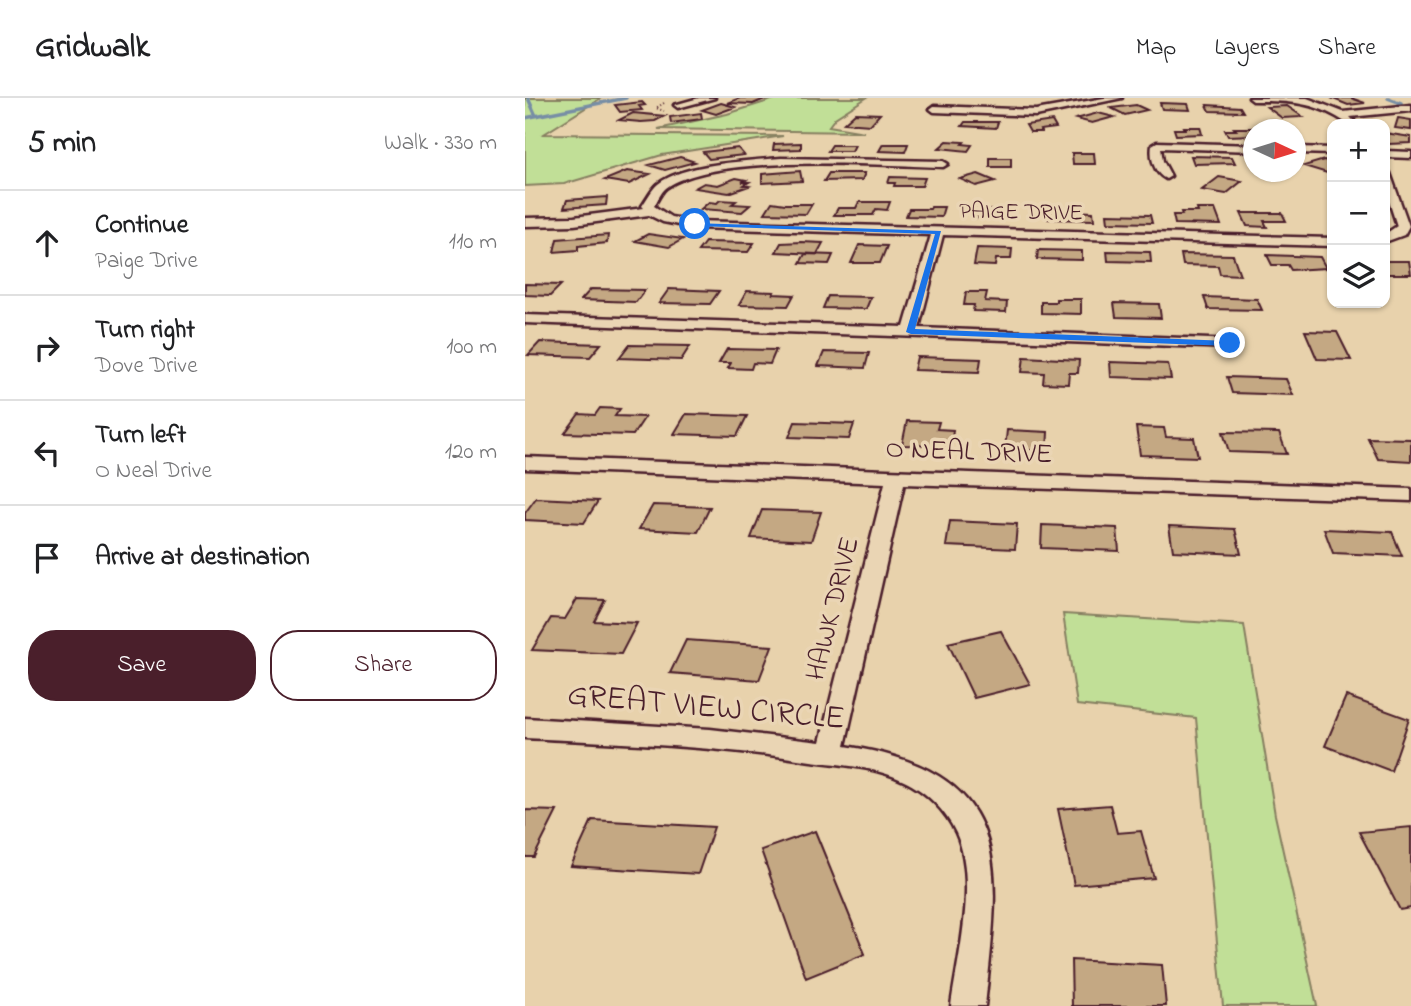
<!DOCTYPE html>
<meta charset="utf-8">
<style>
body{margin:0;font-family:"Indie Flower",sans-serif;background:#f2f2f2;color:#202124}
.controls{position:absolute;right:21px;top:21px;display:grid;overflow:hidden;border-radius:14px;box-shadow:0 2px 5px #0004}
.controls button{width:63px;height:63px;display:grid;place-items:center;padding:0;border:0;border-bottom:2px solid #e0e0e0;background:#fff;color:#202124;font:35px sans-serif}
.compass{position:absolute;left:718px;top:21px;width:63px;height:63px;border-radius:50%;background:#fff;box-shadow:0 2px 5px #0004;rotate:94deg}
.stop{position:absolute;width:21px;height:21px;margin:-16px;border:5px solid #1a73e8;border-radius:50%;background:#fff}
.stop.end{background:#1a73e8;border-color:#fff;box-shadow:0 2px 7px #0008}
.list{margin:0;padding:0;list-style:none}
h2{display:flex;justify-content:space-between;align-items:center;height:91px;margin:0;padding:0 28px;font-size:30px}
h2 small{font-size:23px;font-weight:400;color:#757577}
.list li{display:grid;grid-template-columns:46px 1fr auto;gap:21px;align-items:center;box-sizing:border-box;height:105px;padding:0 28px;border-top:2px solid #e0e0e0}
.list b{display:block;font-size:26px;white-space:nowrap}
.list p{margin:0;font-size:23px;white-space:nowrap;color:#757577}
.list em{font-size:23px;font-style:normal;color:#757577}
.actions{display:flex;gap:14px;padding:21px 28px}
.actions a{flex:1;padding:16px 0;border:2px solid #4a1f2b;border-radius:28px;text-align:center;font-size:24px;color:#4a1f2b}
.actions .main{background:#4a1f2b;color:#fff}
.icon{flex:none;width:38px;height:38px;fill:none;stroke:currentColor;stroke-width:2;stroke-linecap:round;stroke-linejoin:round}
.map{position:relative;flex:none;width:886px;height:908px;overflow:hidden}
header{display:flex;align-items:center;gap:42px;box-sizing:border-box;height:98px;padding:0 35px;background:#fff;border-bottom:2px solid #e0e0e0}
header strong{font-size:33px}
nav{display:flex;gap:38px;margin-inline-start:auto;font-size:24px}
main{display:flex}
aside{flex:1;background:#fff}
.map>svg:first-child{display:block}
.green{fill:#c1df97;stroke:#867f61;stroke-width:2}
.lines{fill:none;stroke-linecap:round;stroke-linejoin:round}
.stream{stroke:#778ea5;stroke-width:3.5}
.building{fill:#c4a883;stroke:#4a1f2b;stroke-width:2}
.street-casing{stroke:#4a1f2b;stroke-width:5}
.path{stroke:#4a1f2b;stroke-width:2;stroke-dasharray:1 2.5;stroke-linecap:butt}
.street{fill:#ead5b4;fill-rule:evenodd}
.route{fill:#1a73e8}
.labels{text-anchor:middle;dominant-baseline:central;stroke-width:7;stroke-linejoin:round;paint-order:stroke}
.far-street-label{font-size:23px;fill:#4a1f2b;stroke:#ead5b4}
.street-label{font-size:28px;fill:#4a1f2b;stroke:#ead5b4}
.near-street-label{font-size:33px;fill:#4a1f2b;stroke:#ead5b4}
</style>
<header>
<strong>Gridwalk</strong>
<nav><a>Map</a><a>Layers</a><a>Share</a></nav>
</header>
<main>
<aside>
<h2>5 min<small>Walk · 330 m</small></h2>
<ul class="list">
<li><svg class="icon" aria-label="ahead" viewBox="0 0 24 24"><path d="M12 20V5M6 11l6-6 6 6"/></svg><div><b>Continue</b><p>Paige Drive</p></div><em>110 m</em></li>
<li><svg class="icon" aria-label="right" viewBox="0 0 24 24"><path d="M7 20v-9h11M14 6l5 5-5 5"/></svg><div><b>Turn right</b><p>Dove Drive</p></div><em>100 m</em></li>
<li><svg class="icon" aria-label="left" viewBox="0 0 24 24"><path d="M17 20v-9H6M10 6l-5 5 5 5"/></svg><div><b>Turn left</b><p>O Neal Drive</p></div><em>120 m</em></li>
<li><svg class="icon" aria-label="arrive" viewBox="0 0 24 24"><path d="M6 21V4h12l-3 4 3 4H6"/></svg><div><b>Arrive at destination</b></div></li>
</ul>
<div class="actions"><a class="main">Save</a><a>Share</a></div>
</aside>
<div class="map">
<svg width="886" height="908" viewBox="0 0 886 908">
<rect width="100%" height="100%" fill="#e8d2ac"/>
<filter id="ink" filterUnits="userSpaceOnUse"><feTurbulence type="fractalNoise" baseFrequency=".0143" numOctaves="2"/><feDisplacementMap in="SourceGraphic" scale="14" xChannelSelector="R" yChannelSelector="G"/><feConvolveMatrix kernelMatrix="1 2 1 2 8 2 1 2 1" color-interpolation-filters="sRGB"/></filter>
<g filter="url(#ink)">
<path class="green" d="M0,0H76L19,36L258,38L137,57L39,86L0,88Z
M253,0H341L310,20L304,28L339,34L133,31L202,16Z
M538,516L719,527L750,717L792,908H698L671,620L552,607Z"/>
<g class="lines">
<path class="stream" d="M3,0L11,18
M863,0L876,5
M0,20L101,0"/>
</g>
<path class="building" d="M215,0H242L228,6L202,5Z
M806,0H826L840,5L823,7Z
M117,4L120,7L114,8L117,12L95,14L90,7Z
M196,5L210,9L191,16L177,12Z
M635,5L663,6L665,12L637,11Z
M611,7L622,12L600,17L586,10Z
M682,7L715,9L718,14L685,13Z
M762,8L778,19L757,20L742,9Z
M108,15L140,18L130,23L116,24L94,22Z
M176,15L177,21L146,25L145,19Z
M330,15L355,16L345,27L319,25Z
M573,15L589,19L567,25L551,21Z
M873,20L886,22V32L870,30Z
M527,23L531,30L515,32L516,34H505L501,27Z
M440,24H473L471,30L437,28Z
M659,29H675L677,36L651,37L649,31H660Z
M709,30H727L729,37L703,38L700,32H711Z
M860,35L886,39V45L863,46Z
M422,43L439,44L437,46L447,47L443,53L414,50Z
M276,45V51L248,52L249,46Z
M358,46H383L380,54L354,53Z
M307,47H330L327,53H303Z
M213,50L219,57L184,61L178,54Z
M547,55H569L570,66H548Z
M666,58L707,59L710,65L669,66Z
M155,59L170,64L140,72L124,67Z
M465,60H486V69H465Z
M799,62L807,65V73L802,75L779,68Z
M102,73L125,76L104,86L80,82Z
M275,73L277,83L237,85V76Z
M304,75H340L337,82L299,83Z
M453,76L470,83L451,88L435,81Z
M365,79L400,80L397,88H369L370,85H363Z
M694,79L717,83L701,96L677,92Z
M211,80L221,82L217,84H224L219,87L224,88L204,95L170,90L179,85L193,87Z
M82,99L81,107L39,110L42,102Z
M195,102L211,103L207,106L225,107L217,114L176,111L184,104L192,105Z
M247,104L260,106H287L281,116L240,115Z
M334,104H365L362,112L351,111L348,117H309L313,110H331Z
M406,109H419L416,119L381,118L384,111H405Z
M672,111H690L696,127L650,126L648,117H657L656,114H673Z
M448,112L484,113L483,121L447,120Z
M523,112L568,114L569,122L523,121Z
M716,115H757L761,123H739L742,129L722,128Z
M582,116L625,117L627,125L583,124Z
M123,136L158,141L144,149L110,143Z
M83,137L82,145L53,148V152L29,154L32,141Z
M180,144L229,145L223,154L173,153Z
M256,145L276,144L298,145L292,156L251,154Z
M334,147L362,148L355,165H326Z
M452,150L487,151L486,161H471L470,168L449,167Z
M513,152L557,153V162L512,161Z
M582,153L625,154L626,164L583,163Z
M280,156L308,157L304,166L275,165Z
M656,156L708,157L715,177L695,176L693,168L658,167Z
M742,157L795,159L801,170L766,172L763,167H747Z
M860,163H884L886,176H860Z
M0,186L36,187L25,198L0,197Z
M66,191L120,192L111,204L56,202Z
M144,191L194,193L185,206L134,205Z
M222,193L249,194L248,196L269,197L263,208L214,207Z
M441,194H462L460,203L482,204L481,214L448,213L449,207H439Z
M303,198L346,199L341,211L298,210Z
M679,199L732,201L737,212L683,211Z
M531,201H556V216L516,215V204H531Z
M589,205L634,206L636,220L591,219Z
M780,233L812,234L826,262L792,261Z
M15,244L76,246L65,259L3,257Z
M104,247L165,248L156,262L94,260Z
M202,251L251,252L245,266L228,265L226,271L203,270L206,265H194Z
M299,254L344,255L340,270L293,268Z
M392,259L456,261L454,274L389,272Z
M499,259L554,262L553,275H544L543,286L518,285L519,275L497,274Z
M585,264L643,266L646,281L586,279Z
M702,279L761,281L768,297L707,295Z
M75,310L95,311L90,318L120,319L108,337L40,335L54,316L70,317Z
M161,316L222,318L212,338L149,336Z
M382,323L414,324L412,331L428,332L426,348L377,347Z
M270,324L329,326L324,341L264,339Z
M611,329L639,330L641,339L669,340L673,359L615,357Z
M482,332L523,334L522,353L480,351Z
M698,334L754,335L762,356L704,354Z
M843,340L886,341V363L853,361Z
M11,400L73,403L59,425L0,422V415Z
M128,407L185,409L173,434L114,431Z
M237,412L296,414L286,443L226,440Z
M425,423L492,426L490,451L421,448Z
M517,427L592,430L594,453L516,450Z
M644,428L710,431L716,456L648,453Z
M799,431L867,434L877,458L808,455Z
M52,501L80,502L69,523L112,525L96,556L7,552L26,520L40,521Z
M476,533L505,586L449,600L423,545Z
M161,542L247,548L234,582L145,575Z
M821,598L884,621L866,673L800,648Z
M585,707L592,735L616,733L629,780L549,787L533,711Z
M0,712L32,713L9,759H0Z
M67,722L189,729L173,776L46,768Z
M886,729V810L875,812L834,734Z
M290,733L340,856L281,880L236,752Z
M546,862L637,867L641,908H547Z"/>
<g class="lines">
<g class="street-casing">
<path id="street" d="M174,0H190L153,10L149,7Z
M579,0H597L511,18L409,14L405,11L409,8L511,12Z
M724,0H782L818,14L886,7V13L825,19L830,24L823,26C792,4 765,3 728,3Z
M632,44L729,47V53L636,50L638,63L646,78L641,81C629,75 625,60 627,47Z
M771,49L807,50V56L771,55Z
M860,53L886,54V60L860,59Z
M256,60L418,63L423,66L418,69C358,67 188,55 141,90C136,94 132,103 129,108L146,119L169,123L807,140V148L418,137L394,230L711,242L714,245L706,250L0,225V217L379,229L406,137L169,130L138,124L124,117L49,127L0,128V120L49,119L119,110L117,108C122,101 127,91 133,86C160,65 223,63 256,60Z
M860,72L865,75L884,128L879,137L860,144V136L872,128L860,91Z
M0,359L886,391V403L379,386L320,648C492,674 475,768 460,908H426C433,857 453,783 431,735C421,713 401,693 379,683C351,669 317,667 286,663C191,648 96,645 0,640V620L185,631L295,644L360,385L0,371Z"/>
</g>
<path class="path" d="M139,5L131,10L139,13"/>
<use href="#street" class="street"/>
</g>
</g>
<path class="route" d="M167,125L416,133L390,231L705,243L710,245L705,248L386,236L381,234L410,136L170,128Z"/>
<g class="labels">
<g class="far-street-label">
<text transform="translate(496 115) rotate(1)">PAIGE DRIVE</text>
</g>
<g class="street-label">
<text transform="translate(444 355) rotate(2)">O NEAL DRIVE</text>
<text transform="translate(309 511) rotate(-76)">HAWK DRIVE</text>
</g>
<g class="near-street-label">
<text transform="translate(181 610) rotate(5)">GREAT VIEW CIRCLE</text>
</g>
</g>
</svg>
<div class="controls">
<button>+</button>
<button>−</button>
<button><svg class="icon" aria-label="layers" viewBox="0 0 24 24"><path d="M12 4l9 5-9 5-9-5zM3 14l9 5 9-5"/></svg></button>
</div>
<svg class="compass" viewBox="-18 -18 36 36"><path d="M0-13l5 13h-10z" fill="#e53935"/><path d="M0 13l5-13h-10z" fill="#757577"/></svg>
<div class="stop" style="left:170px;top:126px"></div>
<div class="stop end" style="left:705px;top:245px"></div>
</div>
</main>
